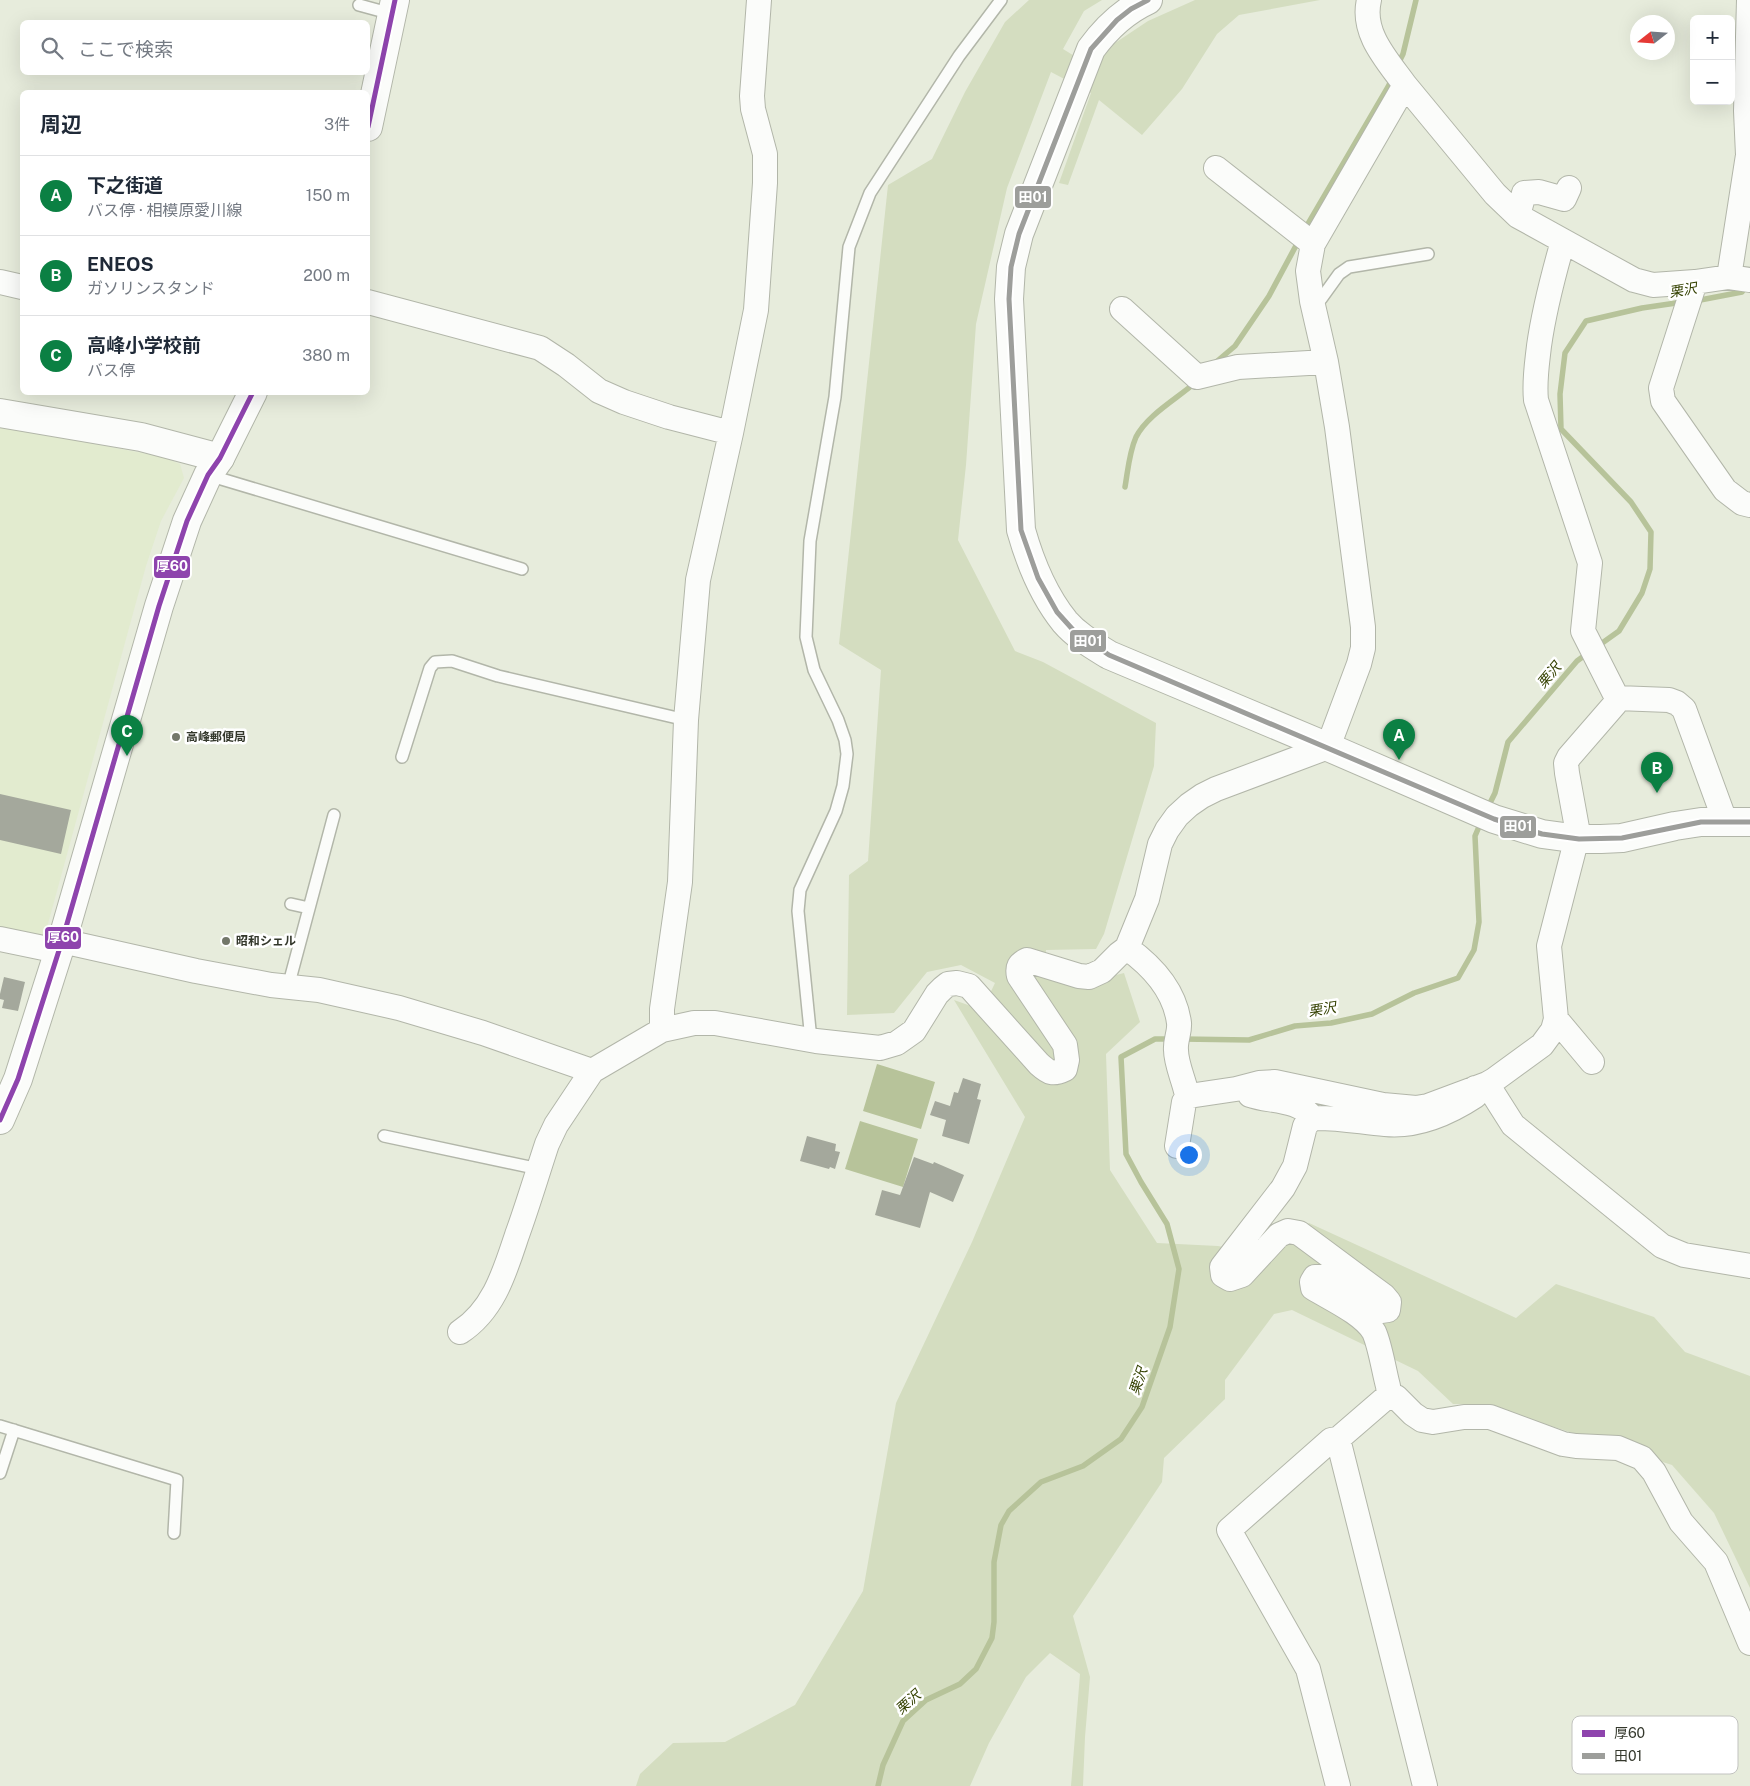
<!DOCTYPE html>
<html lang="ja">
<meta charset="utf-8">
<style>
body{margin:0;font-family:"Public Sans","Noto Sans JP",sans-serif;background:#f2f2f3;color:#1f2937}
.controls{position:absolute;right:15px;top:15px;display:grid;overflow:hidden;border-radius:8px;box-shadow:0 5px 20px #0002}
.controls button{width:45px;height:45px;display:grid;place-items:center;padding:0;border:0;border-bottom:1px solid #e0e1e3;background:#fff;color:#1f2937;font:25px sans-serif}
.compass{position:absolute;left:1630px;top:15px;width:45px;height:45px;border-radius:50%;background:#fff;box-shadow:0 5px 20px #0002;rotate:253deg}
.you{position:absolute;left:1188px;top:1154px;width:18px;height:18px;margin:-12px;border:4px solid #fff;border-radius:50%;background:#1a73e8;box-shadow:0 0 0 8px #1a73e833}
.badge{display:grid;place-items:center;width:32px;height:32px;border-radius:50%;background:#0b8043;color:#fff;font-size:16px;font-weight:700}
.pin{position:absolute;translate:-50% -41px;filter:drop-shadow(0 1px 2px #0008)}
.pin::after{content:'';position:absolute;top:26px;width:18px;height:15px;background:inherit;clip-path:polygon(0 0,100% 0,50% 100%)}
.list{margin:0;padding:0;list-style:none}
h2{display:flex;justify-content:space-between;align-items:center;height:65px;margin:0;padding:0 20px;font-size:21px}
h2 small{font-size:16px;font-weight:400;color:#747a83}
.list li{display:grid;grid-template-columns:32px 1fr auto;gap:15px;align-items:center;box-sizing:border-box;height:80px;padding:0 20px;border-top:1px solid #e0e1e3}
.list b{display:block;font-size:19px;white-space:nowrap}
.list p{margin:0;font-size:16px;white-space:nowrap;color:#747a83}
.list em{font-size:16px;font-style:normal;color:#747a83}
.icon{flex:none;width:28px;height:28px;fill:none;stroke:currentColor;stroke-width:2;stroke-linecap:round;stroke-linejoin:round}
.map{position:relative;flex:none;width:1750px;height:1786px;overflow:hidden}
.search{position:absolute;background:#fff;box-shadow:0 5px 20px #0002;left:20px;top:20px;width:350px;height:55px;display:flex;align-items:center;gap:12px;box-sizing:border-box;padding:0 18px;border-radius:8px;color:#747a83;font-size:19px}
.panel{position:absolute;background:#fff;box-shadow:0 5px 20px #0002;left:20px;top:90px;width:350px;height:305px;border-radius:8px}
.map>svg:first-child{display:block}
.built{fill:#e2ebcf}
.green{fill:#d4ddc0}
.water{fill:#b7c39a}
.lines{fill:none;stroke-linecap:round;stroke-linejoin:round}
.stream{stroke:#b7c39a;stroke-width:5.5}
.building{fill:#a4a89c}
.service-casing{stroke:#b2b6a9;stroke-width:14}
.minor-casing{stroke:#b2b6a9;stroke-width:26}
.tertiary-casing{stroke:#b2b6a9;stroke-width:30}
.primary-casing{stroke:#b2b6a9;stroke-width:30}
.service{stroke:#fbfcfa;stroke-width:11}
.minor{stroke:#fbfcfa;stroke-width:24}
.tertiary{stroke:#fbfcfa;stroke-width:28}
.primary{stroke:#fbfcfa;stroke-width:28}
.bus-1-casing{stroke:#fff;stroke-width:9}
.bus-2-casing{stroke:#fff;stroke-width:9}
.bus-1{stroke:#8e44ad;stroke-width:5}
.bus-2{stroke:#9d9e9b;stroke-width:5}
.poi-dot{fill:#73776a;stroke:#fff;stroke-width:2}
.labels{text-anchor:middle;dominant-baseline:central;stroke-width:5;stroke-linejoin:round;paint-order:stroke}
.poi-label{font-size:12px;font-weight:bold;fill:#34382c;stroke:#fff;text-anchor:start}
.water-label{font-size:14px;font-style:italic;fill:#344100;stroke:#fff}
.key{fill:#fff;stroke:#c2c3c0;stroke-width:1}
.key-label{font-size:14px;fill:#34382c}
.line-badge{stroke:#fff;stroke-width:2}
.badge-label{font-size:14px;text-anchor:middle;font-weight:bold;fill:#fff}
</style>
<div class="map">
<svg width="1750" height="1786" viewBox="0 0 1750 1786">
<rect width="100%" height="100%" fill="#e7ecdc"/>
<path class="built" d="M0,426L163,457L180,464L184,478L161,521L146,566L43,942L0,932Z"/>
<path class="green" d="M1029,0H1102L1084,11L1063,49L1094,68L1115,43L1148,21L1195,0H1320L1239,15L1217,34L1182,89L1142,135L1099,100L1068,185L1059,183L1091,93L1051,72L1007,188L976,324L966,465L958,540L1015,651L1043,662L1156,723L1154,766L1104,934L1096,949L1046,950V974L1096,980L1124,973L1140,1022L1106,1054L1110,1170L1157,1243L1218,1246L1254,1253L1309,1223L1516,1318L1556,1284L1654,1317L1685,1352L1750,1376V1588L1714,1513L1672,1465L1483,1404H1453L1418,1371L1292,1310L1274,1314L1225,1380V1399L1164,1458L1162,1482L1073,1616L1090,1677L1085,1737L1083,1786H1071L1080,1674L1050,1653L1026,1677L989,1743L970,1786H636L640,1774L673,1743L725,1742L795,1705L863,1591L896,1403L972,1242L1025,1117L954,1000L982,1010L995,983L961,965L927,972L894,1013L847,1015L849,875L868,861L881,670L839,644L888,185L932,159L965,92L1005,22Z"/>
<path class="water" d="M877,1064L935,1082L921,1129L863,1111Z
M860,1121L918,1139L903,1187L845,1169Z"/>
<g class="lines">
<path class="stream" d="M1398,64L1403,54L1416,0
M1305,229L1388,87L1393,77
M1695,301L1742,292L1746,286
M1215,363L1235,346L1269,296L1299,240
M1125,487C1128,470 1129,453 1136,437C1147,415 1178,398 1196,382
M1598,646L1619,631L1642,593L1650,569L1651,532L1631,502L1561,429L1560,394L1565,353L1586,321L1642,308L1683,302
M1487,809L1495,793L1508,742L1577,661L1588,653
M1182,1039L1249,1040L1295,1026L1331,1023L1372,1014L1414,993L1458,978L1474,950L1479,922L1475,836L1481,822
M878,1786L883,1765L903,1721L926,1700L960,1684L976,1669L992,1638L994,1622V1562L1001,1525L1009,1511L1041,1482L1083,1466L1121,1439L1142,1407L1170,1327L1179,1269L1167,1224L1141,1182L1126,1154L1121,1057L1155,1039H1173"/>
</g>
<path class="building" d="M0,794L71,810L61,854L0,840Z
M4,977L25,982L18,1011L2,1008L4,1000L0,999V994Z
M963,1078L981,1084L977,1099L981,1100L969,1144L942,1136L946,1120L930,1115L935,1101L950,1106L954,1092L958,1093Z
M807,1136L836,1144L835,1151L840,1152L835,1169L830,1167L829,1169L800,1161Z
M914,1157L933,1164L934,1162L964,1175L953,1202L930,1192L920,1228L875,1215L882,1190L900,1195Z"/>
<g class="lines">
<g class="service-casing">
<path id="service" d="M359,5L392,14
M1312,301L1321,299L1339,274L1349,267L1428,254
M208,475L522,569
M402,757L430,668L435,662L452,661L498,676L686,720
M291,904L309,908
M288,987L334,815
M811,1040L798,911L800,890L836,811L843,786L847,754L845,740L838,720L814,670L806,637L810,541L835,397L849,247L870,193L959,56L1001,0
M384,1136L539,1169
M0,1426L177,1480L174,1533
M0,1473L14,1430"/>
</g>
<g class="minor-casing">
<path id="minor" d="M1369,0C1361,33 1387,60 1405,85
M1216,168L1313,244
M1518,216L1524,193L1539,192L1564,199L1569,188
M1563,241C1553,276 1544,310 1539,346C1537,364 1534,381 1536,400L1590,563L1583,631L1617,698
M1729,277L1748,155L1746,111L1749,0
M0,282L22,287
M1695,282L1661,388L1663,401L1725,490L1742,503L1750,505
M368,302L540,348L566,365L599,391L624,402L669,417L731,433
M1122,309L1197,377L1238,367L1326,362
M0,939L58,951
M62,941L196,971L271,985L319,990L399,1008L483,1033L592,1071L662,1030V1009L680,882L686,720L698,580L731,433L756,310L765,183V154L753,109L752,96L759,0
M1556,1019L1592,1062
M662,1030L694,1023H715L816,1041L880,1048L897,1043L914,1031L937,994L943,988L948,984L957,983L969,986L1039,1064C1049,1073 1053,1075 1065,1069L1067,1060L1065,1045L1019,976C1017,967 1019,964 1027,960L1079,976L1089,977L1102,971L1119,954L1127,948
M1487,1084L1513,1125L1662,1246L1684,1255L1750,1266
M1250,1095C1269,1102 1299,1098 1312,1118
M1189,1096L1186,1091C1183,1078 1176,1063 1176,1050C1175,1041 1180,1032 1179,1023C1175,991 1152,966 1127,948L1147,899L1160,844L1167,830L1177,816L1189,805L1202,796L1216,789L1328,747L1359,664L1363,648V627L1337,427L1326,362L1312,301L1308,271L1313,244L1405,85L1495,194L1518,216L1634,280L1653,285L1695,282L1729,277L1750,280
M1177,1146L1184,1102L1189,1096L1236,1089L1259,1083L1275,1082L1383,1105L1416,1108L1428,1106L1487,1084L1494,1080L1542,1045L1553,1030L1556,1019L1549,946L1574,849L1579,839L1567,773L1566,763L1569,757L1615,704L1617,698L1669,700L1677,703L1684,709L1725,821
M460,1332C494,1310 505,1271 517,1235C528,1205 537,1174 547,1144L556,1125L592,1071
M1389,1395L1396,1397L1413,1414L1422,1420L1433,1422L1464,1417H1490L1563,1444L1576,1446L1618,1448L1642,1458L1654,1472L1681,1522L1716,1562L1750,1643
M1338,1439L1425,1786
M1338,1786L1308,1669L1229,1530L1331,1440L1338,1439L1389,1395L1388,1386C1384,1371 1380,1345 1374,1332C1364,1314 1331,1299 1313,1288L1312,1282L1315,1277H1324L1381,1311L1388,1310L1389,1302L1384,1296L1299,1233L1288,1231L1279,1235L1242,1275L1230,1279L1223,1275L1222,1267L1283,1188L1295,1166L1305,1126L1312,1118C1336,1117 1361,1122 1385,1124C1416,1127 1449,1113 1475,1096V1088"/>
</g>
<g class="tertiary-casing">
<path id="tertiary" d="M0,413L141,437L220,458"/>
</g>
<g class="primary-casing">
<path id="primary" d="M1148,0C1124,11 1107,27 1091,49L1019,234L1011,267L1009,299L1021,530C1030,562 1044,596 1065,622C1077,636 1093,645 1109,655L1328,747L1494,819L1542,834L1579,839H1601L1622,838L1675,826L1701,822H1750
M368,127L395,0
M0,1120L18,1079L62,941L159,606L187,521L208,475L220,458L253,392"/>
</g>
<use href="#service" class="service"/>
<use href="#minor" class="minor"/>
<use href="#tertiary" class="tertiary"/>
<use href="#primary" class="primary"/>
<g class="bus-1-casing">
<path id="bus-1" d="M368,127L395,0
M0,1120L18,1079L62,941L159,606L187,521L208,475L220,458L253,392"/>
</g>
<g class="bus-2-casing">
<path id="bus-2" d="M1148,0L1131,9L1117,20L1091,49L1019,234L1011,267L1009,299L1021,530L1038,578L1057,612L1075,632L1109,655L1494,819L1542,834L1579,839L1622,838L1701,822H1750"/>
</g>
<use href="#bus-1" class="bus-1"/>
<use href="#bus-2" class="bus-2"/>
</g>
<g class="poi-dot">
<circle cx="176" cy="737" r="5"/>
<circle cx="226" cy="941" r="5"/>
</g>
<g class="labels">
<g class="poi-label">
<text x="186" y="737">高峰郵便局</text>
<text x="236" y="941">昭和シェル</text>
</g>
<g class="water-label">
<text transform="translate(1683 290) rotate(-10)">栗沢</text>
<text transform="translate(1549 675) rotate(-50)">栗沢</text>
<text transform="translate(1322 1009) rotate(-9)">栗沢</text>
<text transform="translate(1138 1381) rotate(-71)">栗沢</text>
<text transform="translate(908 1702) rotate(-42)">栗沢</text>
</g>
</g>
<rect x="1572" y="1716" width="166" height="58" rx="8" class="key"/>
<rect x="1582" y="1730" width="23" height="7" fill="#8e44ad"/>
<rect x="1582" y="1753" width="23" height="6" fill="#9d9e9b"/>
<g class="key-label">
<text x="1614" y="1738">厚60</text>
<text x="1614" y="1761">田01</text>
</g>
<g class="line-badge">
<rect x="1014" y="185" width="38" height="24" rx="5" fill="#9d9e9b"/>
<rect x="153" y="555" width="38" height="24" rx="5" fill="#8e44ad"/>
<rect x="1069" y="629" width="38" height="24" rx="5" fill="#9d9e9b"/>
<rect x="1499" y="815" width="38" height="24" rx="5" fill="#9d9e9b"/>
<rect x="44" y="926" width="38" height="24" rx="5" fill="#8e44ad"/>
</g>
<g class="badge-label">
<text x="1033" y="202">田01</text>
<text x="172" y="571">厚60</text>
<text x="1088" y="646">田01</text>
<text x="1518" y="831">田01</text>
<text x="63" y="942">厚60</text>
</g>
</svg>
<div class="controls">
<button>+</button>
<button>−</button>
</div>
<svg class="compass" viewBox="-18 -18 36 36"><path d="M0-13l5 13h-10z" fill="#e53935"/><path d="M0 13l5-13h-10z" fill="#747a83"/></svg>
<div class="you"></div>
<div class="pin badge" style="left:1399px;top:760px">A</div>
<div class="pin badge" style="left:1657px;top:793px">B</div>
<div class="pin badge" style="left:127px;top:756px">C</div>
<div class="search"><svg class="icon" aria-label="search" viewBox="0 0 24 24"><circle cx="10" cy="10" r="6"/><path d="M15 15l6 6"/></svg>ここで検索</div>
<section class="panel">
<h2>周辺<small>3件</small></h2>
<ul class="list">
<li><span class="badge">A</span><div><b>下之街道</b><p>バス停 · 相模原愛川線</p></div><em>150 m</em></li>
<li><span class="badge">B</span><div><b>ENEOS</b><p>ガソリンスタンド</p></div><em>200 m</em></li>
<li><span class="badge">C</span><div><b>高峰小学校前</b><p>バス停</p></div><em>380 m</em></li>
</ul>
</section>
</div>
